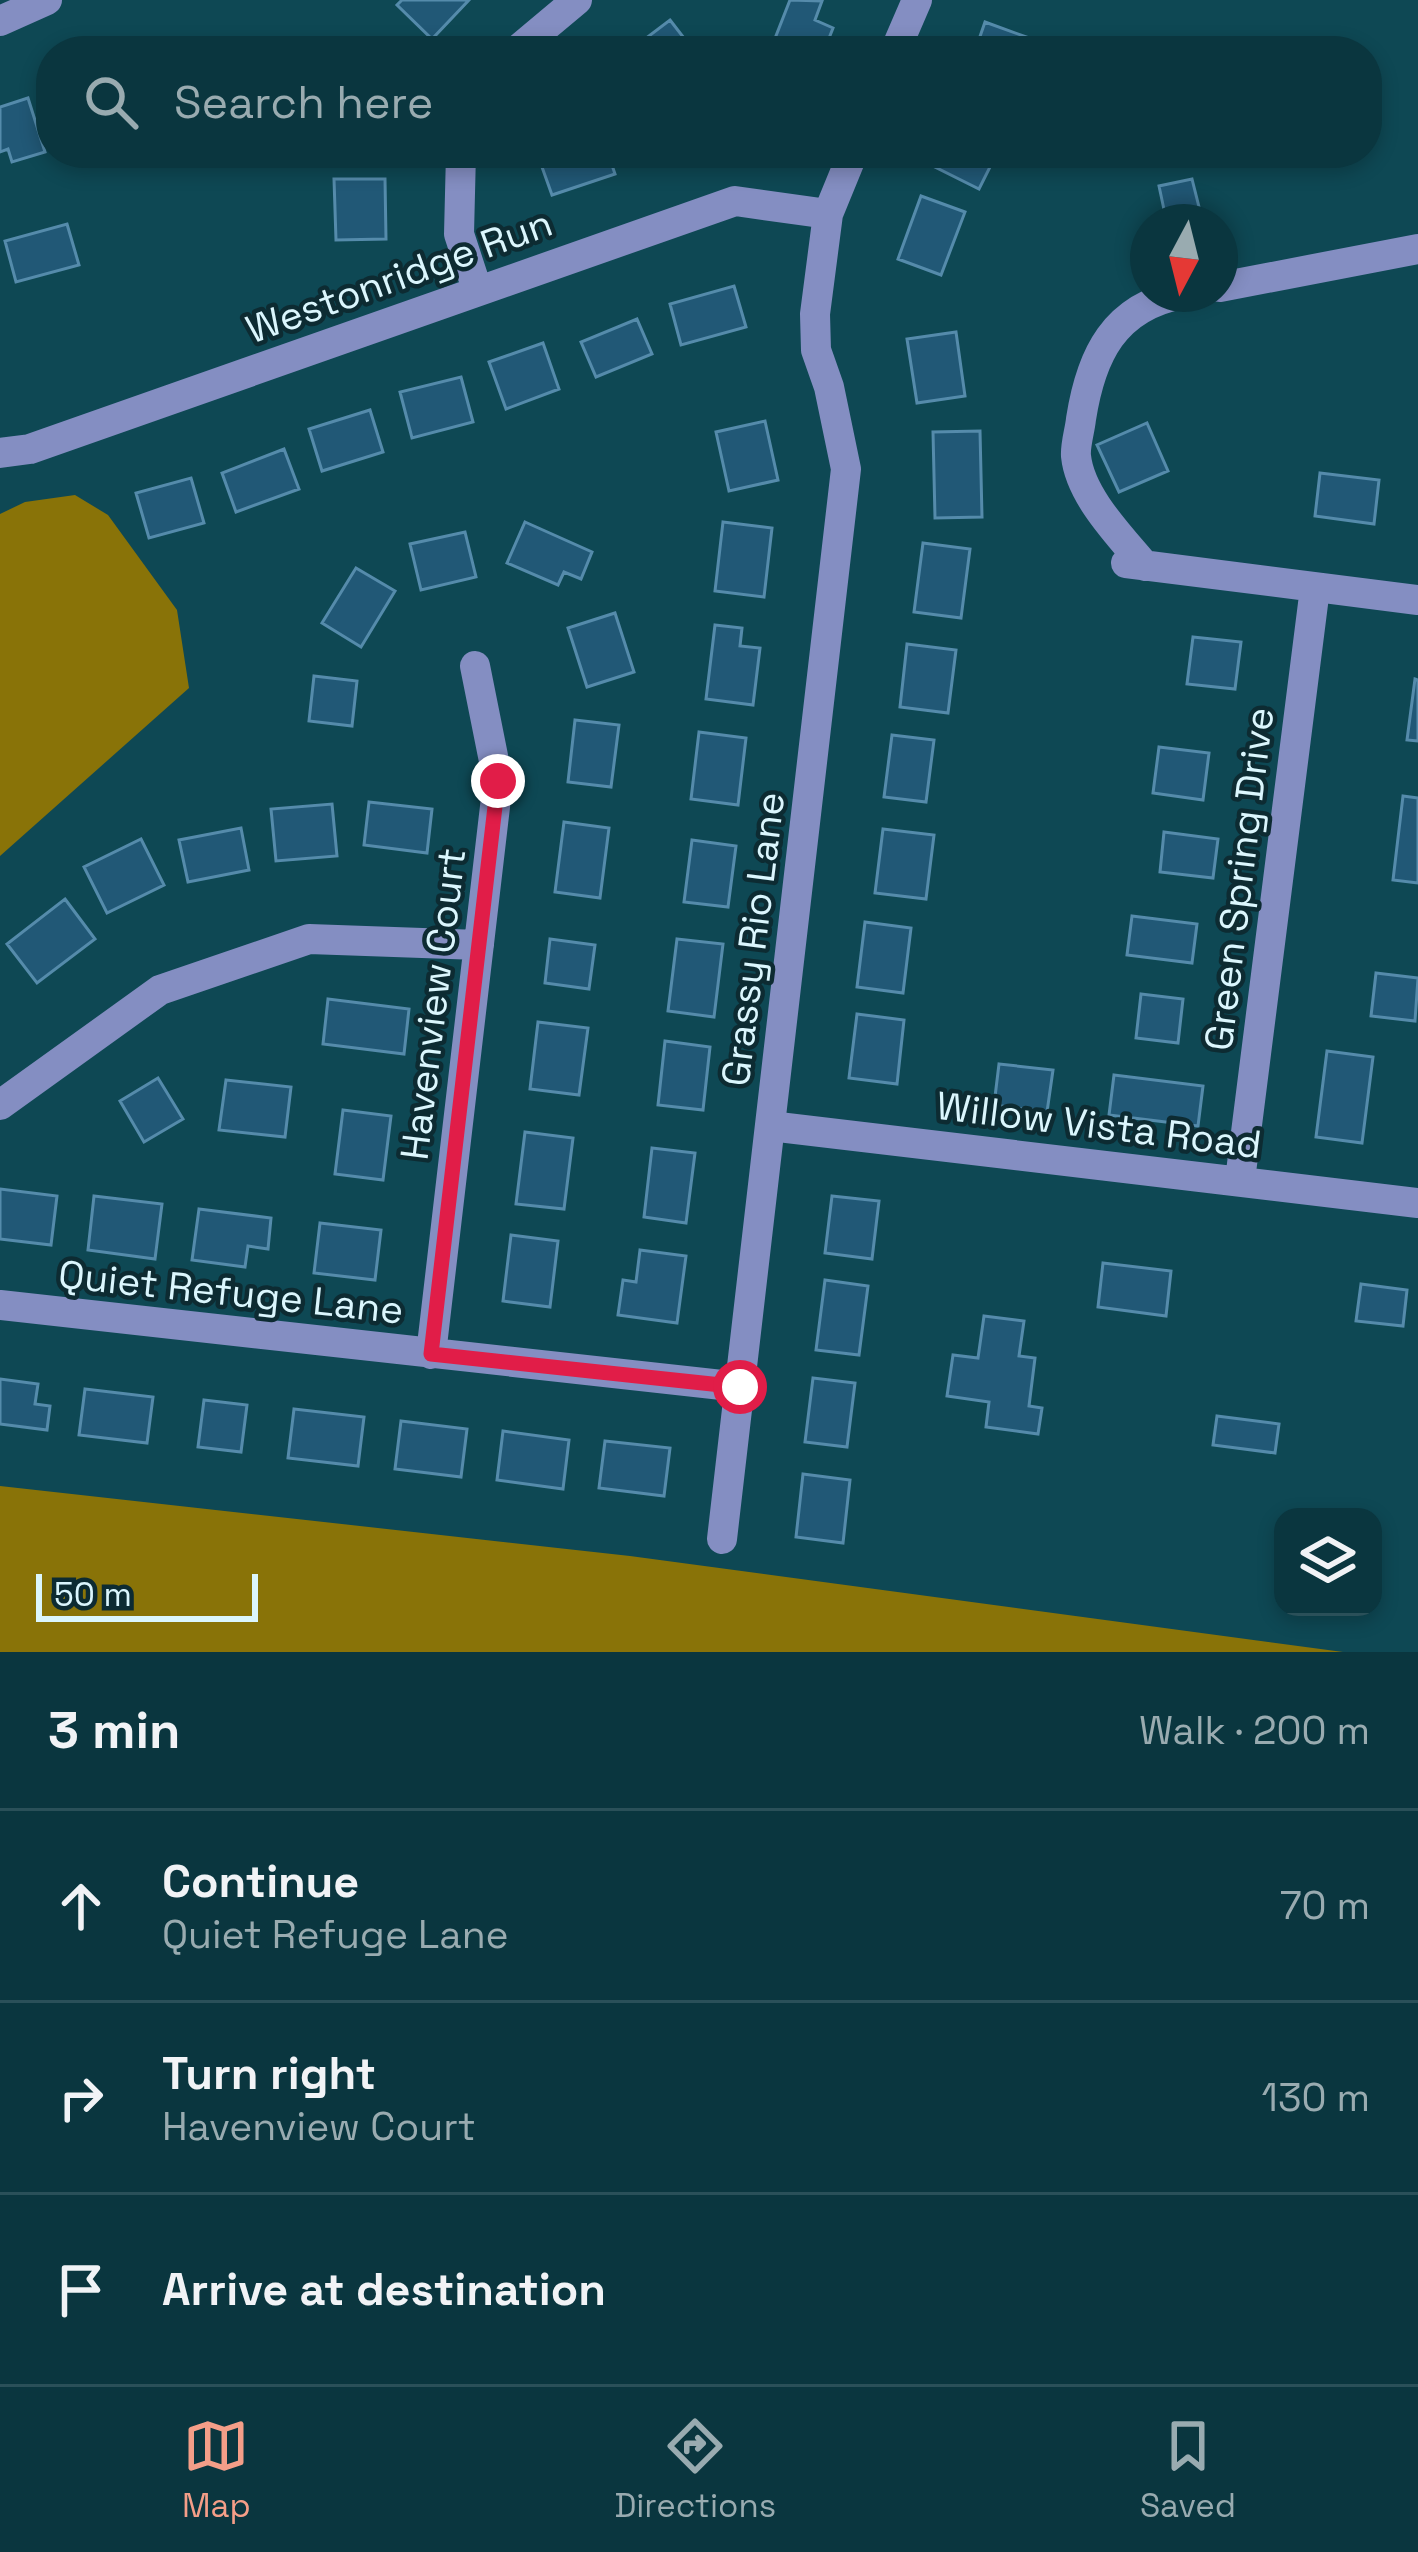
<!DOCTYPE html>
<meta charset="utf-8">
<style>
body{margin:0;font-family:"Space Grotesk",sans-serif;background:#18414a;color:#f1f3f6}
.controls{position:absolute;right:36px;bottom:36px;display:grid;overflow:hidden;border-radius:24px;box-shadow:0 6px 18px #0003}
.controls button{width:108px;height:108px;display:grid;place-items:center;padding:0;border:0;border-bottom:3px solid #2a5059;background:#0a363f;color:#f1f3f6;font:60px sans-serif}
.compass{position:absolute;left:1130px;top:204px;width:108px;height:108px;border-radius:50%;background:#0a363f;box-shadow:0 6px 18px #0003;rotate:187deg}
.scale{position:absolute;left:36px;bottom:30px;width:222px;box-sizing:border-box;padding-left:12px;border:6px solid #dbf6fd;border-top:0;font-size:33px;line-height:42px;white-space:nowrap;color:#dbf6fd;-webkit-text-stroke:9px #0d2b32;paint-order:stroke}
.stop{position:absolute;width:36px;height:36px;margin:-27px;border:9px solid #e11d48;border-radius:50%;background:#fff}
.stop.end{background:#e11d48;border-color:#fff;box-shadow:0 3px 12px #0008}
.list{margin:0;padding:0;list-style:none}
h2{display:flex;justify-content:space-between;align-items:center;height:156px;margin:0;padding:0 48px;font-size:51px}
h2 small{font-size:39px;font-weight:400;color:#99abb0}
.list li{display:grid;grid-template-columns:78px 1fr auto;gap:36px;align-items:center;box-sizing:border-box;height:192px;padding:0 48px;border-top:3px solid #2a5059}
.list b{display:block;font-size:45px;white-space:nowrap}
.list p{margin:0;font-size:39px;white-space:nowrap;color:#99abb0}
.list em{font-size:39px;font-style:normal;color:#99abb0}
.icon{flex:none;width:66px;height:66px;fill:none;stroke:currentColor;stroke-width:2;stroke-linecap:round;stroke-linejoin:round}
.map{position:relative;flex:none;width:1418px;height:1652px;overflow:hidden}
.search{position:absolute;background:#0a363f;box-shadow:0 6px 18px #0003;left:36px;right:36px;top:36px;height:132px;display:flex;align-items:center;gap:30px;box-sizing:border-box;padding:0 42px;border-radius:48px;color:#99abb0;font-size:45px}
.sheet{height:732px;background:#0a363f}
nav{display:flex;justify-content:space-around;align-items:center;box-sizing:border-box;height:168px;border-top:3px solid #2a5059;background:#0a363f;font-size:33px;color:#99abb0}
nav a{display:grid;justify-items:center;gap:6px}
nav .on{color:#f49e88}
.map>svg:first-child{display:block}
.forest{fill:#897308}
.building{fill:#215876;stroke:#558bab;stroke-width:3}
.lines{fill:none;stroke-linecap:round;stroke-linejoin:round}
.minor{stroke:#848ec2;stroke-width:30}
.route{stroke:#e11d48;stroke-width:15}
.labels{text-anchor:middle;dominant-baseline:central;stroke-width:9;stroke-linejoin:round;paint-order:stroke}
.street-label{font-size:39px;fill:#dbf6fd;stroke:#0d2b32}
</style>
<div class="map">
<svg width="1418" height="1652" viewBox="0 0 1418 1652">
<rect width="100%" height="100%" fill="#0e4854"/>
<path class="forest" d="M75,495L108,515L177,610L189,688L0,856V514L25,502Z
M0,1486L630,1556L1343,1652H0Z"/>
<path class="building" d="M402,0H469L432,39L397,5Z
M790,0L822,1L815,20L833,28L824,51H800L774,41Z
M670,20L694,51H629Z
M985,22L1029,38L1024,51H975Z
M28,98L45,152L12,162L8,149L0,152V107Z
M91,153H130L96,166Z
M537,153H608L615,174L552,195Z
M934,153H985L994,159L979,189L929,164Z
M334,179H385L386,239L336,240Z
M1192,179L1200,211L1166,219L1159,186Z
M921,196L965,212L941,275L898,259Z
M67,224L79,265L16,282L5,241Z
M734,286L746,327L681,345L670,304Z
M637,319L652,354L596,377L581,342Z
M956,332L965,396L917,403L907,339Z
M543,343L559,389L506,409L489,362Z
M461,377L473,422L412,438L400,392Z
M370,410L383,452L322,471L309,429Z
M765,421L778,480L729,491L716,432Z
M1147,423L1168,471L1119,492L1097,445Z
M980,431L982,517L935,518L933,432Z
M284,449L299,489L236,512L222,473Z
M1320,473L1379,480L1374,524L1315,516Z
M191,478L204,523L149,538L136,493Z
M525,522L592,552L581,579L564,572L558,585L507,563Z
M723,522L772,528L764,597L715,591Z
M465,532L476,577L421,590L410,544Z
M923,543L970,549L961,618L914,612Z
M356,568L395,591L361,647L322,623Z
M615,613L634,672L587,687L568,628Z
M715,625L742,628L740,646L760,648L753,705L706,699Z
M1193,637L1241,642L1235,689L1187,684Z
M907,644L956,650L948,713L900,707Z
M314,676L357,681L352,726L309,721Z
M1415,679L1418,680V741L1407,740Z
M575,720L619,725L611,787L568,782Z
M699,732L746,738L738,805L691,799Z
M892,735L934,740L926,802L884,797Z
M1159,747L1209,753L1203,800L1153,793Z
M1403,796L1418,798V883L1393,880Z
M369,802L432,809L427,853L364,845Z
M332,804L337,856L276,861L271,809Z
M564,822L609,828L600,898L555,892Z
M241,828L249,870L188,882L179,840Z
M883,829L934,835L926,899L875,893Z
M1164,832L1218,839L1213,878L1160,872Z
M141,839L164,885L107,913L84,867Z
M692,840L736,846L728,907L684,902Z
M65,899L95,939L37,983L7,944Z
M1132,916L1197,924L1192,963L1127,955Z
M865,922L911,928L903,993L857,987Z
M550,939L595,945L589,989L545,983Z
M677,939L723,944L714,1017L668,1011Z
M1376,973L1418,978L1415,1021L1371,1016Z
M1141,994L1183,999L1178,1043L1136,1038Z
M328,999L409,1009L404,1054L323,1044Z
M857,1014L904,1020L897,1084L849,1078Z
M538,1022L588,1028L579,1095L530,1089Z
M665,1041L710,1047L703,1110L658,1105Z
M1327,1051L1373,1057L1362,1143L1316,1137Z
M999,1064L1053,1070L1047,1112L994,1105Z
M1114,1075L1203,1086L1198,1126L1109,1115Z
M158,1078L183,1119L144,1142L120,1101Z
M226,1080L291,1087L285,1137L219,1130Z
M343,1110L391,1116L383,1180L335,1174Z
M525,1132L573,1138L564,1209L516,1204Z
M652,1148L695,1153L686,1223L644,1217Z
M0,1189L57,1196L51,1245L0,1239Z
M94,1196L162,1204L155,1259L88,1250Z
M832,1196L879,1201L872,1259L825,1253Z
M199,1209L271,1218L268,1249L248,1246L245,1267L192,1260Z
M320,1223L381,1230L375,1280L314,1273Z
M511,1235L558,1241L550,1307L503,1301Z
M640,1250L686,1256L677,1323L618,1315L623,1280L636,1282Z
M1103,1263L1171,1271L1166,1316L1098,1307Z
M825,1280L868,1286L859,1355L816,1350Z
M1361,1284L1407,1290L1403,1326L1356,1321Z
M984,1316L1024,1321L1019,1356L1035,1358L1029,1406L1042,1408L1038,1434L986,1427L989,1402L947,1396L953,1355L978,1358Z
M813,1378L855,1383L847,1447L805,1442Z
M0,1379L38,1384L35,1404L50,1406L47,1430L0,1424Z
M85,1389L153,1397L147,1443L79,1435Z
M204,1400L247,1405L241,1452L198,1447Z
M294,1409L364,1417L358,1466L288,1458Z
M1217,1416L1279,1424L1275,1453L1213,1445Z
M401,1421L467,1429L461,1477L395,1469Z
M503,1431L569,1440L563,1489L497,1480Z
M605,1441L670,1448L664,1496L599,1488Z
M803,1474L850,1480L843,1543L796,1537Z"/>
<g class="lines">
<path class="minor" d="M0,21L47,0
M516,51L577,0
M895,51L917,0
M461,153L459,234L477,289
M1220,287L1418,249
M0,453L30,449L735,201L828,214
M1126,563L1418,600
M1145,566C1120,536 1080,496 1076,456C1075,445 1080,430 1081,419C1091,355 1114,307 1182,294
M0,1105L160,990L309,939L479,945
M770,1126L1418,1203
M1240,1180L1315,588
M0,1305L740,1387
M431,1354L498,781L475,666
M722,1539L846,469L829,387L816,350L815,314L828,214L853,153"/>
</g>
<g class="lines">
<path class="route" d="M498,781L431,1354L740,1387"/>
</g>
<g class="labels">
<g class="street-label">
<text transform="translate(399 276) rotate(-20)">Westonridge Run</text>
<text transform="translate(1239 879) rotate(-83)">Green Spring Drive</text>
<text transform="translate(753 939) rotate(-83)">Grassy Rio Lane</text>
<text transform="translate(433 1004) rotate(-83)">Havenview Court</text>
<text transform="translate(1099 1125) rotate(7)">Willow Vista Road</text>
<text transform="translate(231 1292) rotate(6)">Quiet Refuge Lane</text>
</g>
</g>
</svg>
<div class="controls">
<button><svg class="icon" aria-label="layers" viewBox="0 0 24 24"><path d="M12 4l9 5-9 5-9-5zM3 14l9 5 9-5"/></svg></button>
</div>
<svg class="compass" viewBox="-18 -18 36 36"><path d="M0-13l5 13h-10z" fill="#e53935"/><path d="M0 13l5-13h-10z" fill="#99abb0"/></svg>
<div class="scale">50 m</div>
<div class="stop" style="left:740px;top:1387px"></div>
<div class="stop end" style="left:498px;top:781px"></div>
<div class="search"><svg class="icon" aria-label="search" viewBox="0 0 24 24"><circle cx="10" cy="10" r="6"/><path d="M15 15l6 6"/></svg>Search here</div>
</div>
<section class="sheet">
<h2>3 min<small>Walk · 200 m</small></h2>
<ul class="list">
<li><svg class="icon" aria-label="ahead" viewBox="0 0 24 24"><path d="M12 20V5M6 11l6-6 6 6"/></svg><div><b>Continue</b><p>Quiet Refuge Lane</p></div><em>70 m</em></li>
<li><svg class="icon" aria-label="right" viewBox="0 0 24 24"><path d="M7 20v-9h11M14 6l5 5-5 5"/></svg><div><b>Turn right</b><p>Havenview Court</p></div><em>130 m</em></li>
<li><svg class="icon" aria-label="arrive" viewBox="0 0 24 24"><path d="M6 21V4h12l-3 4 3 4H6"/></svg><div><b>Arrive at destination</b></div></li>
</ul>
</section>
<nav>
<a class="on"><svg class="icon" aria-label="map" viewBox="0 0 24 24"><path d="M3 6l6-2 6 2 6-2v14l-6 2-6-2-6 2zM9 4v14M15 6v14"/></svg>Map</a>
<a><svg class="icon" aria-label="directions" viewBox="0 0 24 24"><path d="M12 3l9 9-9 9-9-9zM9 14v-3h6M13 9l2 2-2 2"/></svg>Directions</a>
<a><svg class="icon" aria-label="saved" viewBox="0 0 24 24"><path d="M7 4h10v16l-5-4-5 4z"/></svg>Saved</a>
</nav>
